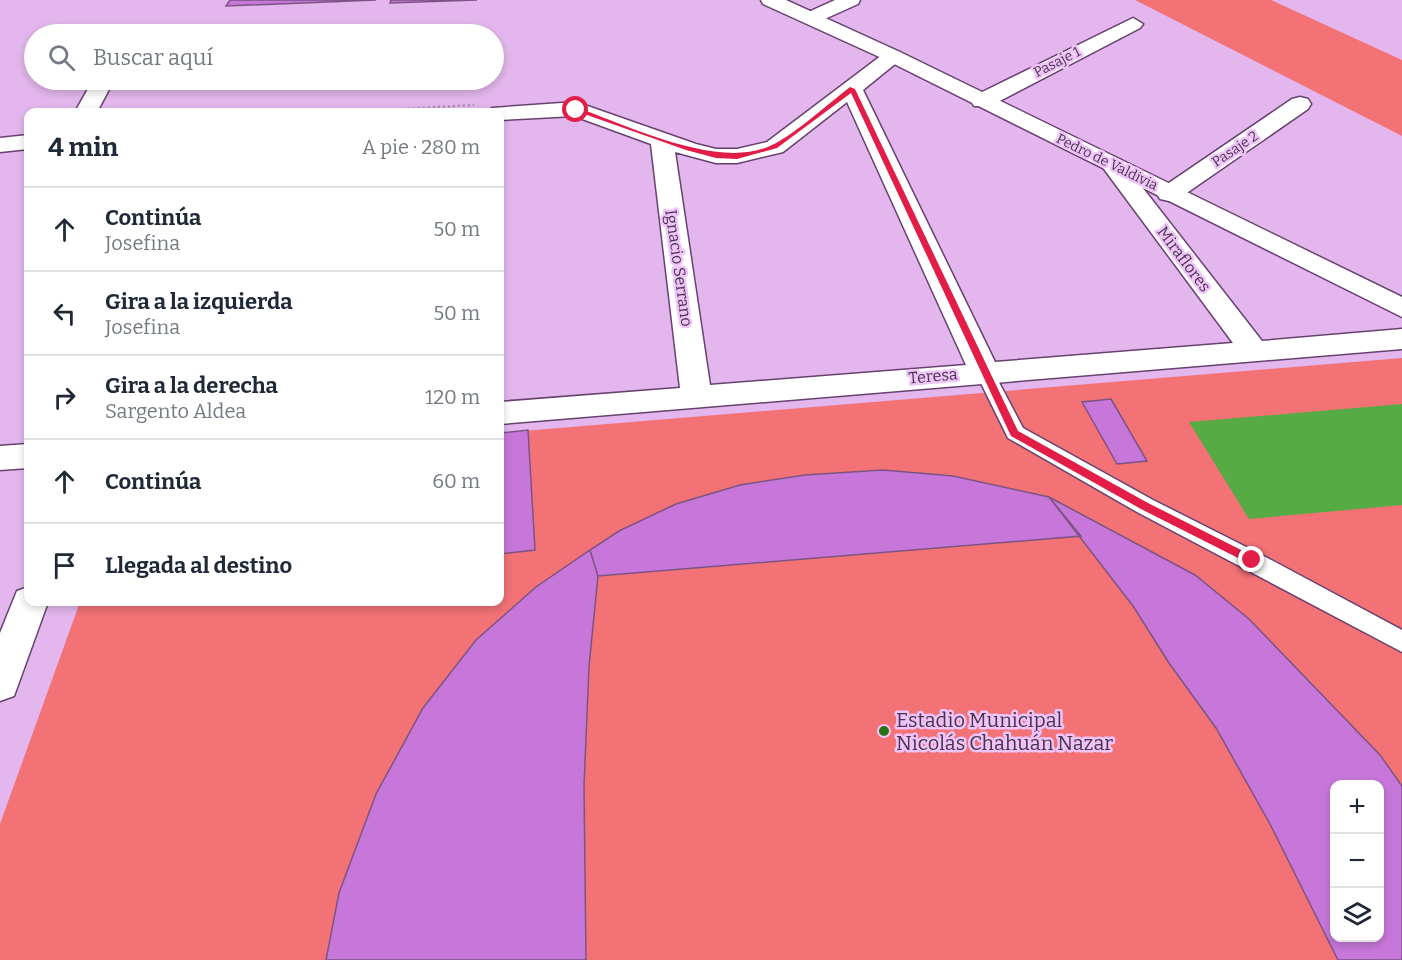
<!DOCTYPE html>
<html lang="es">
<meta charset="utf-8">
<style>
body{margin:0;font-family:Bitter,serif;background:#f6f6f7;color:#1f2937}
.controls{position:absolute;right:18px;bottom:18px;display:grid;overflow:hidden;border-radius:12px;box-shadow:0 3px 9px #0003}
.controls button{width:54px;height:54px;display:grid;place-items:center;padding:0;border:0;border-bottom:2px solid #e0e1e3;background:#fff;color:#1f2937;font:30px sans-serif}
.stop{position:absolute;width:18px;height:18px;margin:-14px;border:4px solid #e11d48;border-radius:50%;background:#fff}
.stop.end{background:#e11d48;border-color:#fff;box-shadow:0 2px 6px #0008}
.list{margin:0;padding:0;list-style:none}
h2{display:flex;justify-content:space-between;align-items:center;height:78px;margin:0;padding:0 24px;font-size:26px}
h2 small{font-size:20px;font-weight:400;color:#747a83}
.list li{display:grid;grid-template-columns:39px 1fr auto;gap:18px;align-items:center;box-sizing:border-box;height:84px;padding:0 24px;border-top:2px solid #e0e1e3}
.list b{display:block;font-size:22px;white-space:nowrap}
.list p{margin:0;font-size:20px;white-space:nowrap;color:#747a83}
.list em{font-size:20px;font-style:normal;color:#747a83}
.icon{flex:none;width:33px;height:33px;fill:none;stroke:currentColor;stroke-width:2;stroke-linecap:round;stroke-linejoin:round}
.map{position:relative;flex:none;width:1402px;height:960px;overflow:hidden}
.search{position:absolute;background:#fff;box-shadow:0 3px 9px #0003;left:24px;top:24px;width:480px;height:66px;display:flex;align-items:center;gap:15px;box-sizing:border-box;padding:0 21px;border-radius:33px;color:#747a83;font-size:22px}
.panel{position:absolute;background:#fff;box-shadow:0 3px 9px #0003;left:24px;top:108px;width:480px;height:498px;border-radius:12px}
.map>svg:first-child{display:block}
.green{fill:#f27276;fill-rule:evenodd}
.water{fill:#57ab45}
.building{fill:#c777d9;stroke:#7c5484;stroke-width:1.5;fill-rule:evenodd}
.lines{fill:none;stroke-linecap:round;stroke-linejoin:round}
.service-casing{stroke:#684170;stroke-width:3}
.minor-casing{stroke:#684170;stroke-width:3}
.tertiary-casing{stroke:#684170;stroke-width:3}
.path{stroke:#a281a9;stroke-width:2;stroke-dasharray:2 3;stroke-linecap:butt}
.service{fill:#fff;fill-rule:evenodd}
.minor{fill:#fff;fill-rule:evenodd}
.tertiary{fill:#fff;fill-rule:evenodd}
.route{fill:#e11d48}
.poi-dot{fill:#277113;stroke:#f0c4fa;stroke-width:2}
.labels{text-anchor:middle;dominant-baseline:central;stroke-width:5;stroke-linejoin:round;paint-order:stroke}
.far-street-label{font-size:14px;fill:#47354b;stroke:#f0c4fa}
.street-label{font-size:16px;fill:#47354b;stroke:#f0c4fa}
.near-poi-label{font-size:20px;fill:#47354b;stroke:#f0c4fa;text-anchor:start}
</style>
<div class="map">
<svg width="1402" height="960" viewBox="0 0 1402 960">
<rect width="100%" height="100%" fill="#e3b7ed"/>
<path class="green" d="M1135,0H1271L1402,60V136Z
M1402,358V960H0V824L80,602H500V433ZM1334,784H1380V938H1334Z"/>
<path class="water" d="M1402,404V505L1249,519L1189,422Z"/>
<path class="building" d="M230,0H376L226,6Z
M391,0H477L390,3Z
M1111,399L1147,461L1117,464L1082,402Z
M528,430L535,550L500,554V433Z
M883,470L953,476L1049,497L1081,536L598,576L590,550L619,531L676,504L740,485L805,475Z
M1049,497L1195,575L1249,619L1380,755L1402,786V960H1338L1270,824L1216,728L1169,663L1133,606ZM1334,784H1380V938H1334Z
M590,550L598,576L589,666L584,786L586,960H326L339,893L376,794L423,708L476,640L536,587Z"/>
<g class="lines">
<g class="service-casing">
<path id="service" d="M984,365L991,366L993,371L1023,428L1153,500L1260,554L1402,630V652L1137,512L1008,438L975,371L977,366Z"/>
</g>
<g class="minor-casing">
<path id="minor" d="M835,0H860L858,4L818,22L811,24L801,18L804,14Z
M1133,18L1143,24L1140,28L990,106H974L971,101L974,96Z
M128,27L135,29L137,34H117L121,29Z
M893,50L900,52L903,56L900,60L863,90L995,362L1233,343L1101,165L1105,160H1121L1262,341L1402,329V349L500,424V402L680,388L651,144L574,116L500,120V112H489L492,108L576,102L696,144L716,149H737L767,142L886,52ZM847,102L966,365L710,385L675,152L716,163H737L783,152Z
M93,80H114L97,112H75Z
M1300,97L1308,99L1311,104L1308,109L1178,199L1169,201L1160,199L1157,194L1160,189L1292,99Z
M28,135V149L0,152V138Z
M28,444V468L0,470V446Z
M28,587V602H48L14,696L0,701V633L17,591Z"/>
</g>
<g class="tertiary-casing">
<path id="tertiary" d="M761,0H786L900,52L1402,297V317L886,60L763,4Z"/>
</g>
<path class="path" d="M343,112L474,105"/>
<use href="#service" class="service"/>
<use href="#minor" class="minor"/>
<use href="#tertiary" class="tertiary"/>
</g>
<path class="route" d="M850,87L855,89L1018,431L1148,503L1255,557V563H1248L1141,509L1011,436L851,93L777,148L737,159L716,158L686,150L573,110L578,108C630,126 720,171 772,145C794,135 829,103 850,87Z"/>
<circle class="poi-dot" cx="884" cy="731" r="6"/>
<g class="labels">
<g class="far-street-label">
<text transform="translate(1057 62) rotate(-27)">Pasaje 1</text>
<text transform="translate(1235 149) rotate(-34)">Pasaje 2</text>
<text transform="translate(1107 162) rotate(26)">Pedro de Valdivia</text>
</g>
<g class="street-label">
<text transform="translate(1184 259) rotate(53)">Miraflores</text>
<text transform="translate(679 268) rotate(82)">Ignacio Serrano</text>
<text transform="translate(933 376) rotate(-5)">Teresa</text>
</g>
<g class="near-poi-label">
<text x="896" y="720">Estadio Municipal<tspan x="896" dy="23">Nicolás Chahuán Nazar</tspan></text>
</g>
</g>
</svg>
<div class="controls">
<button>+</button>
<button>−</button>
<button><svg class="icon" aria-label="layers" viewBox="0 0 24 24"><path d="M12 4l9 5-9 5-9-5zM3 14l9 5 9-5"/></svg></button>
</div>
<div class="stop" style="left:576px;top:110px"></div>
<div class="stop end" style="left:1252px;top:560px"></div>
<div class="search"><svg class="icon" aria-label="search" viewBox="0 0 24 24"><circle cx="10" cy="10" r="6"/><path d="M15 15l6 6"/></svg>Buscar aquí</div>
<section class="panel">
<h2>4 min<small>A pie · 280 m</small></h2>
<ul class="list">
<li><svg class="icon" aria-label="ahead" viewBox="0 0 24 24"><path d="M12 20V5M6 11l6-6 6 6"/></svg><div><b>Continúa</b><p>Josefina</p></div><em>50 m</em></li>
<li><svg class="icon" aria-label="left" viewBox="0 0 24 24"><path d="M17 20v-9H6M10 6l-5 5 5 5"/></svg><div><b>Gira a la izquierda</b><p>Josefina</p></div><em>50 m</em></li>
<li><svg class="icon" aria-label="right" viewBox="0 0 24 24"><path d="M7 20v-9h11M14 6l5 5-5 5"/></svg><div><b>Gira a la derecha</b><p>Sargento Aldea</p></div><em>120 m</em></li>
<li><svg class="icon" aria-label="ahead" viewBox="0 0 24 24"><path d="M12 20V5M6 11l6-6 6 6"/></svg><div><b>Continúa</b></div><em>60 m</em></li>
<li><svg class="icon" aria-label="arrive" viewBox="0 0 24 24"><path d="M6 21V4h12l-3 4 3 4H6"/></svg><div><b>Llegada al destino</b></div></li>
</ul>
</section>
</div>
